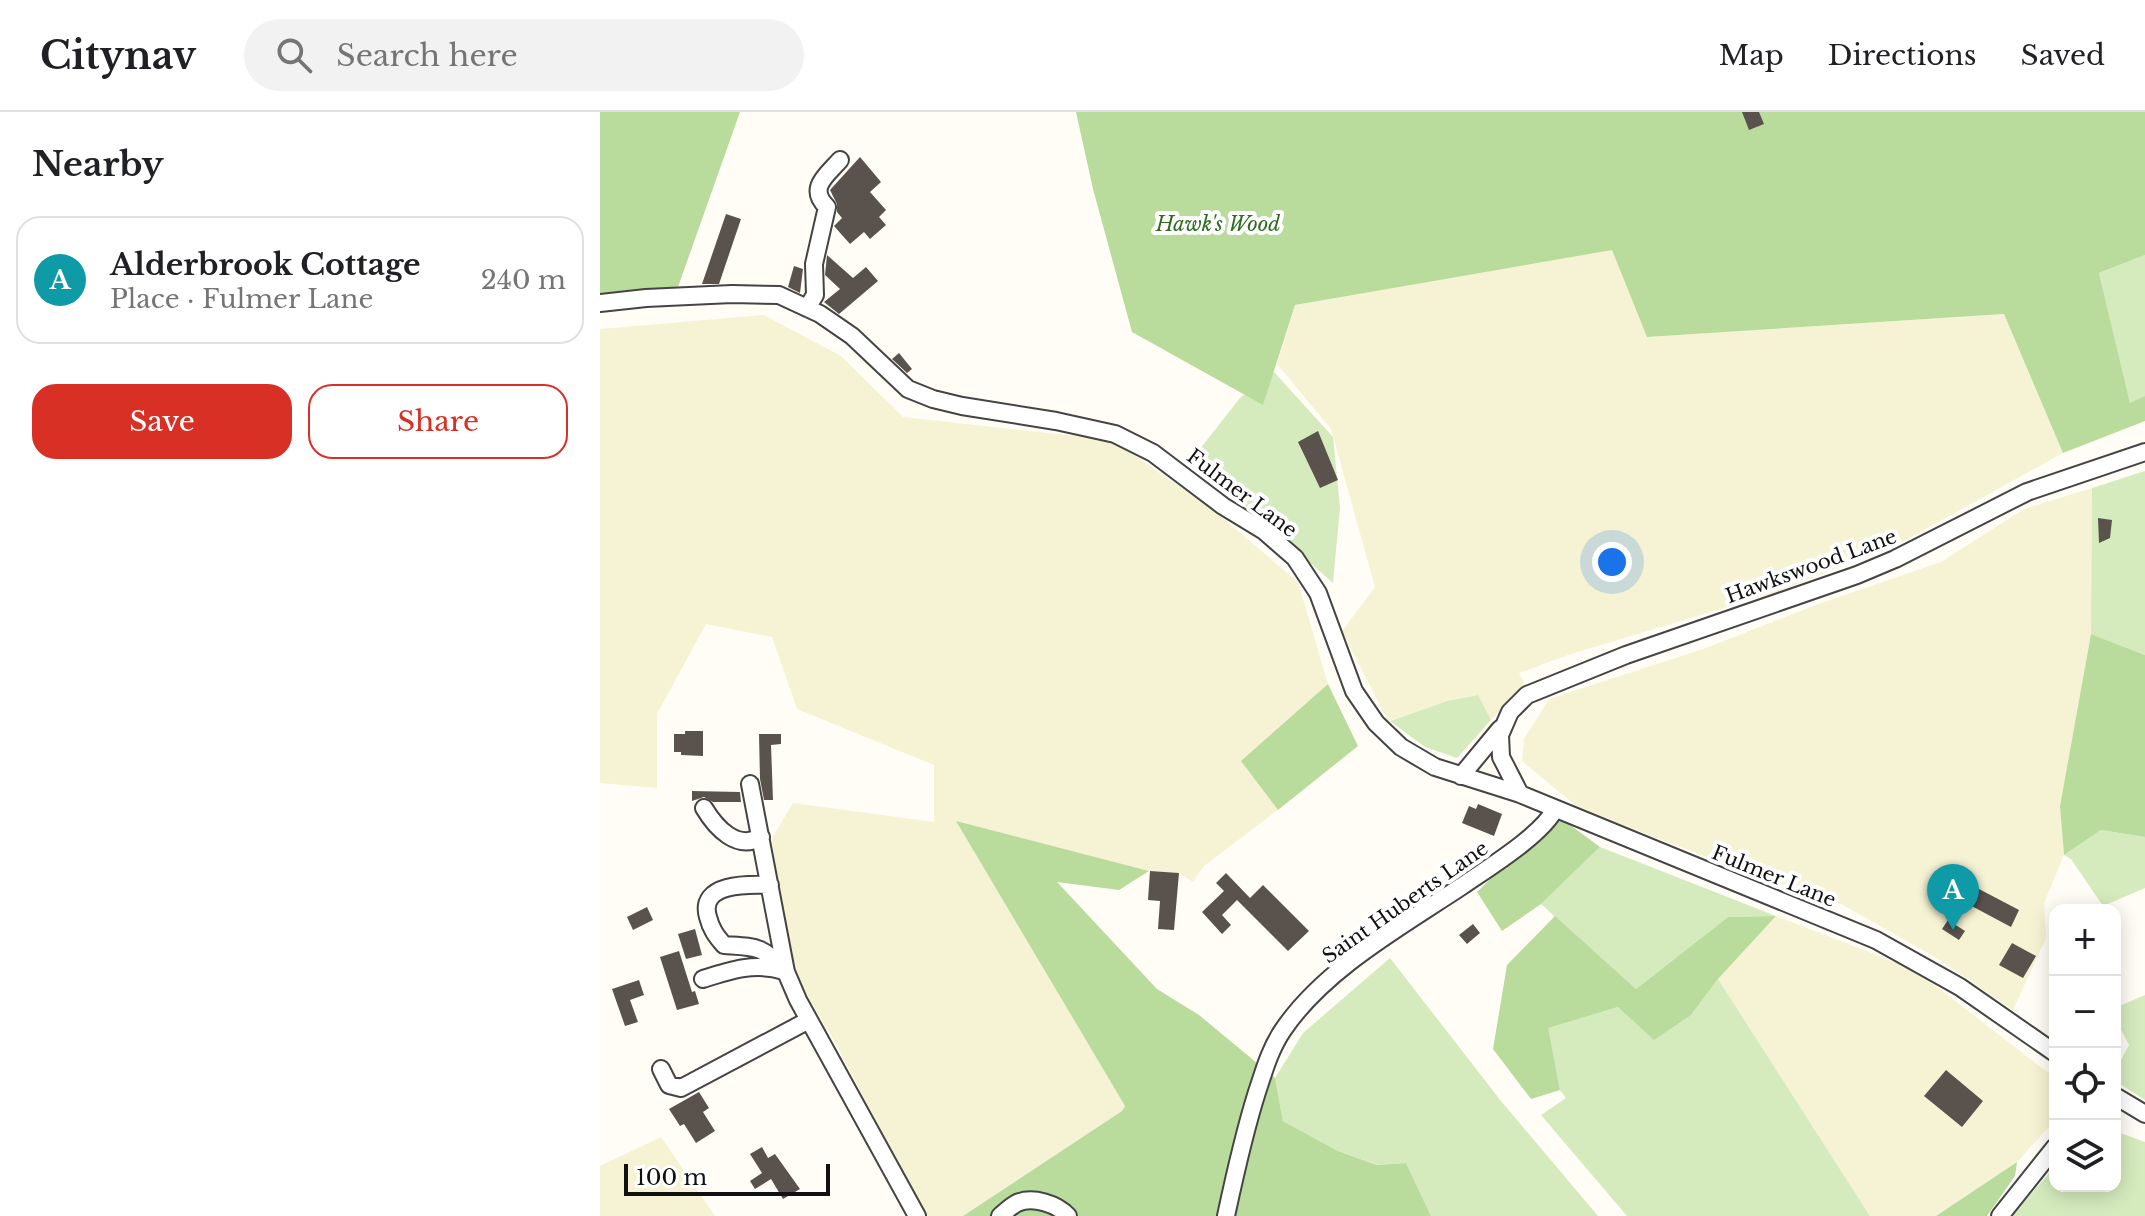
<!DOCTYPE html>
<meta charset="utf-8">
<style>
body{margin:0;font-family:"Libre Baskerville",serif;background:#f2f2f2;color:#202124}
.controls{position:absolute;right:24px;bottom:24px;display:grid;overflow:hidden;border-radius:16px;box-shadow:0 4px 20px #0003}
.controls button{width:72px;height:72px;display:grid;place-items:center;padding:0;border:0;border-bottom:2px solid #e0e0e0;background:#fff;color:#202124;font:40px sans-serif}
.scale{position:absolute;left:24px;bottom:20px;width:206px;box-sizing:border-box;padding-left:8px;border:4px solid #111;border-top:0;font-size:22px;line-height:28px;white-space:nowrap;color:#111;-webkit-text-stroke:6px #fff;paint-order:stroke}
.you{position:absolute;left:1012px;top:450px;width:28px;height:28px;margin:-20px;border:6px solid #fff;border-radius:50%;background:#1a73e8;box-shadow:0 0 0 12px #1a73e833}
.badge{display:grid;place-items:center;width:52px;height:52px;border-radius:50%;background:#d93025;color:#fff;font-size:26px;font-weight:700}
.pin{position:absolute;translate:-50% -66px;filter:drop-shadow(0 2px 4px #0008)}
.pin::after{content:'';position:absolute;top:42px;width:28px;height:24px;background:inherit;clip-path:polygon(0 0,100% 0,50% 100%)}
.list{margin:0;padding:0;list-style:none}
h2{display:flex;justify-content:space-between;align-items:center;height:104px;margin:0;padding:0 32px;font-size:34px}
h2 small{font-size:26px;font-weight:400;color:#757577}
.list li{display:grid;grid-template-columns:52px 1fr auto;gap:24px;align-items:center;box-sizing:border-box;height:128px;margin:0 16px 16px;padding:0 16px;border:2px solid #e0e0e0;border-radius:24px}
.list b{display:block;font-size:30px;white-space:nowrap}
.list p{margin:0;font-size:26px;white-space:nowrap;color:#757577}
.list em{font-size:26px;font-style:normal;color:#757577}
.actions{display:flex;gap:16px;padding:24px 32px}
.actions a{flex:1;padding:18px 0;border:2px solid #d93025;border-radius:24px;text-align:center;font-size:28px;color:#d93025}
.actions .main{background:#d93025;color:#fff}
.icon{flex:none;width:44px;height:44px;fill:none;stroke:currentColor;stroke-width:2;stroke-linecap:round;stroke-linejoin:round}
.map{position:relative;flex:none;width:1545px;height:1104px;overflow:hidden}
header{display:flex;align-items:center;gap:48px;box-sizing:border-box;height:112px;padding:0 40px;background:#fff;border-bottom:2px solid #e0e0e0}
header strong{font-size:38px}
nav{display:flex;gap:44px;margin-inline-start:auto;font-size:28px}
.search{width:560px;height:72px;background:#f2f2f2;display:flex;align-items:center;gap:20px;box-sizing:border-box;padding:0 28px;border-radius:44px;color:#757577;font-size:30px}
main{display:flex}
aside{flex:1;background:#fff}
.map>svg:first-child{display:block}
.farmland{fill:#f6f3d4}
.green{fill:#d5ebbd}
.forest{fill:#b9dc9c}
.building{fill:#5a524d}
.lines{fill:none;stroke-linecap:round;stroke-linejoin:round}
.minor-casing{stroke:#444;stroke-width:20}
.minor{stroke:#fff;stroke-width:16}
.labels{text-anchor:middle;dominant-baseline:central;stroke-width:8;stroke-linejoin:round;paint-order:stroke}
.park-label{font-size:20px;font-style:italic;fill:#2f6b1f;stroke:#fff}
.street-label{font-size:20px;fill:#111;stroke:#fff}
</style>
<header>
<strong>Citynav</strong>
<div class="search"><svg class="icon" aria-label="search" viewBox="0 0 24 24"><circle cx="10" cy="10" r="6"/><path d="M15 15l6 6"/></svg>Search here</div>
<nav><a>Map</a><a>Directions</a><a>Saved</a></nav>
</header>
<main>
<aside>
<h2>Nearby<small></small></h2>
<ul class="list">
<li><span class="badge" style="background:#0f9aa8">A</span><div><b>Alderbrook Cottage</b><p>Place · Fulmer Lane</p></div><em>240 m</em></li>
</ul>
<div class="actions"><a class="main">Save</a><a>Share</a></div>
</aside>
<div class="map">
<svg width="1545" height="1104" viewBox="0 0 1545 1104">
<rect width="100%" height="100%" fill="#fffdf5"/>
<path class="farmland" d="M1012,137L1047,225L1404,202L1463,341L1306,428L1180,479L968,543L919,561L925,572L891,608L877,583L847,589L788,609L742,519L775,475L731,317L677,252L695,193Z
M164,203L241,244L303,305L512,328L612,397L698,470L728,572L642,649L678,698L604,754L593,770L579,761L549,759L357,710L525,994L522,999L363,1104H326L232,925L196,865L171,728L193,691L334,710V653L197,597L172,525L106,512L57,602V676L0,671V217Z
M1492,376L1491,522L1460,694L1464,743L1444,791L1446,826L1413,898L1335,845L1241,792L1220,788L980,697L922,649L924,627L949,587L1106,536L1221,491L1341,450L1424,397Z
M1176,804L1315,858L1455,966V1008L1417,1050L1336,1104H1270L1118,867Z
M61,1025L115,1104H0V1054Z"/>
<path class="green" d="M1545,143V284L1530,292L1499,161Z
M674,260L733,325L740,395L733,471L592,347L640,286Z
M1545,359V543L1491,522L1492,376Z
M878,583L891,608L857,646L825,635L790,609L847,589Z
M1501,718L1545,725V776L1503,794L1471,747L1464,743Z
M1000,735L1176,804L1128,805L1036,877L941,792Z
M790,846L901,989L998,1104H831L806,1051L778,1053L738,1039L683,1009L675,966L703,921Z
M1118,867L1270,1104H1027L941,1003L966,986L960,978L947,916L1018,895L1091,903Z
M1545,883V988L1515,969V959L1529,933L1515,906V896Z
M1515,1019L1545,1030V1104H1411L1455,1055V1074H1515Z"/>
<path class="forest" d="M0,0H140L78,175L0,186Z
M476,0H1545V143L1499,161L1530,291L1545,284V309L1463,341L1404,202L1047,225L1012,138L695,193L663,293L532,220L493,77Z
M1491,522L1545,543V725L1501,718L1464,743L1460,694Z
M728,572L758,634L678,698L641,649Z
M962,707L1000,735L941,792L902,819L877,780L918,740Z
M356,709L549,759L519,778L457,770L557,877L599,903L675,966L683,1009L738,1039L777,1053L806,1051L831,1104H363L522,999L525,994Z
M955,804L1036,877L1128,805L1176,804L1118,867L1091,903L1054,928L1018,895L948,916L960,978L931,987L893,937L907,853Z
M1417,1050L1415,1064L1387,1104H1336Z"/>
<path class="building" d="M1142,0H1159L1164,12L1149,18Z
M260,45L281,70L270,80L286,98L279,105L286,113L270,127L264,120L250,132L234,114L242,106L237,100V92L230,78Z
M126,102L141,107L119,172H102Z
M227,143L253,166L266,155L278,169L239,202L224,190L240,177L225,163Z
M194,154L203,157L200,181L188,175Z
M299,241L312,257L307,261L292,247Z
M718,319L738,368L720,376L698,330Z
M1498,406L1512,408L1510,426L1499,431Z
M85,619H103V644L81,643V640H74V622H85Z
M159,622H181V632L171,633L173,688H164L160,667Z
M92,679L140,680L141,690H113L104,685L92,689Z
M878,692L902,702L894,724L862,711L869,694L876,697Z
M550,759L579,761L574,818L558,817L560,789L548,788Z
M626,761L650,786L663,773L709,819L688,839L637,788L622,803L631,813L622,822L602,800L624,779L616,771Z
M1360,767L1419,798L1411,815L1351,783Z
M47,795L53,808L33,818L27,805Z
M1348,808L1365,819L1359,828L1342,817Z
M873,812L880,821L867,832L859,823Z
M95,817L102,843L86,847L78,822Z
M1412,831L1436,844L1423,866L1399,853Z
M79,839L92,880L95,879L99,892L77,898L60,845Z
M39,868L44,883L30,888L38,910L25,914L12,877Z
M1346,958L1383,989L1362,1015L1324,984Z
M99,980L109,996L103,1000L115,1019L96,1031L84,1012L80,1014L69,997Z
M162,1035L168,1046L175,1042L200,1077L183,1087L171,1067L155,1077L150,1069L162,1061L150,1042Z"/>
<g class="lines">
<g class="minor-casing">
<path id="minor" d="M0,191L46,186L132,182L179,183L220,202L252,224L308,277L333,287L362,294L456,309L515,322L553,341L623,394L664,419L695,446L718,481L754,579L776,611L801,635L835,655L920,682L1276,828L1360,875L1455,941
M207,196L215,183L214,152L227,95C207,76 227,63 240,48
M861,664L900,617
M150,672L186,860L198,888L317,1104
M920,682L901,645L900,623L910,600L927,583L1026,543L1257,463L1295,447L1427,380L1545,340
M104,696C116,716 137,739 161,725
M170,773C148,772 98,771 108,805C111,817 116,824 124,833C156,835 162,833 185,859
M103,867C131,858 155,850 184,859
M61,957L69,973L81,976L209,908
M1515,984L1545,1002
M400,1104C405,1100 411,1094 417,1091C433,1084 457,1092 468,1104
M626,1104C635,1062 644,1021 657,980C664,959 670,937 683,918C724,857 802,814 862,774C888,756 942,723 955,697
M1400,1104L1455,1035"/>
</g>
<use href="#minor" class="minor"/>
</g>
<g class="labels">
<g class="park-label">
<text x="618" y="112">Hawk's Wood</text>
</g>
<g class="street-label">
<text transform="translate(642 381) rotate(37)">Fulmer Lane</text>
<text transform="translate(1211 454) rotate(-20)">Hawkswood Lane</text>
<text transform="translate(1174 764) rotate(22)">Fulmer Lane</text>
<text transform="translate(805 790) rotate(-35)">Saint Huberts Lane</text>
</g>
</g>
</svg>
<div class="controls">
<button>+</button>
<button>−</button>
<button><svg class="icon" aria-label="locate" viewBox="0 0 24 24"><circle cx="12" cy="12" r="6"/><path d="M12 2v4M12 18v4M2 12h4M18 12h4"/></svg></button>
<button><svg class="icon" aria-label="layers" viewBox="0 0 24 24"><path d="M12 4l9 5-9 5-9-5zM3 14l9 5 9-5"/></svg></button>
</div>
<div class="scale">100 m</div>
<div class="you"></div>
<div class="pin badge" style="left:1353px;top:818px;background:#0f9aa8">A</div>
</div>
</main>
